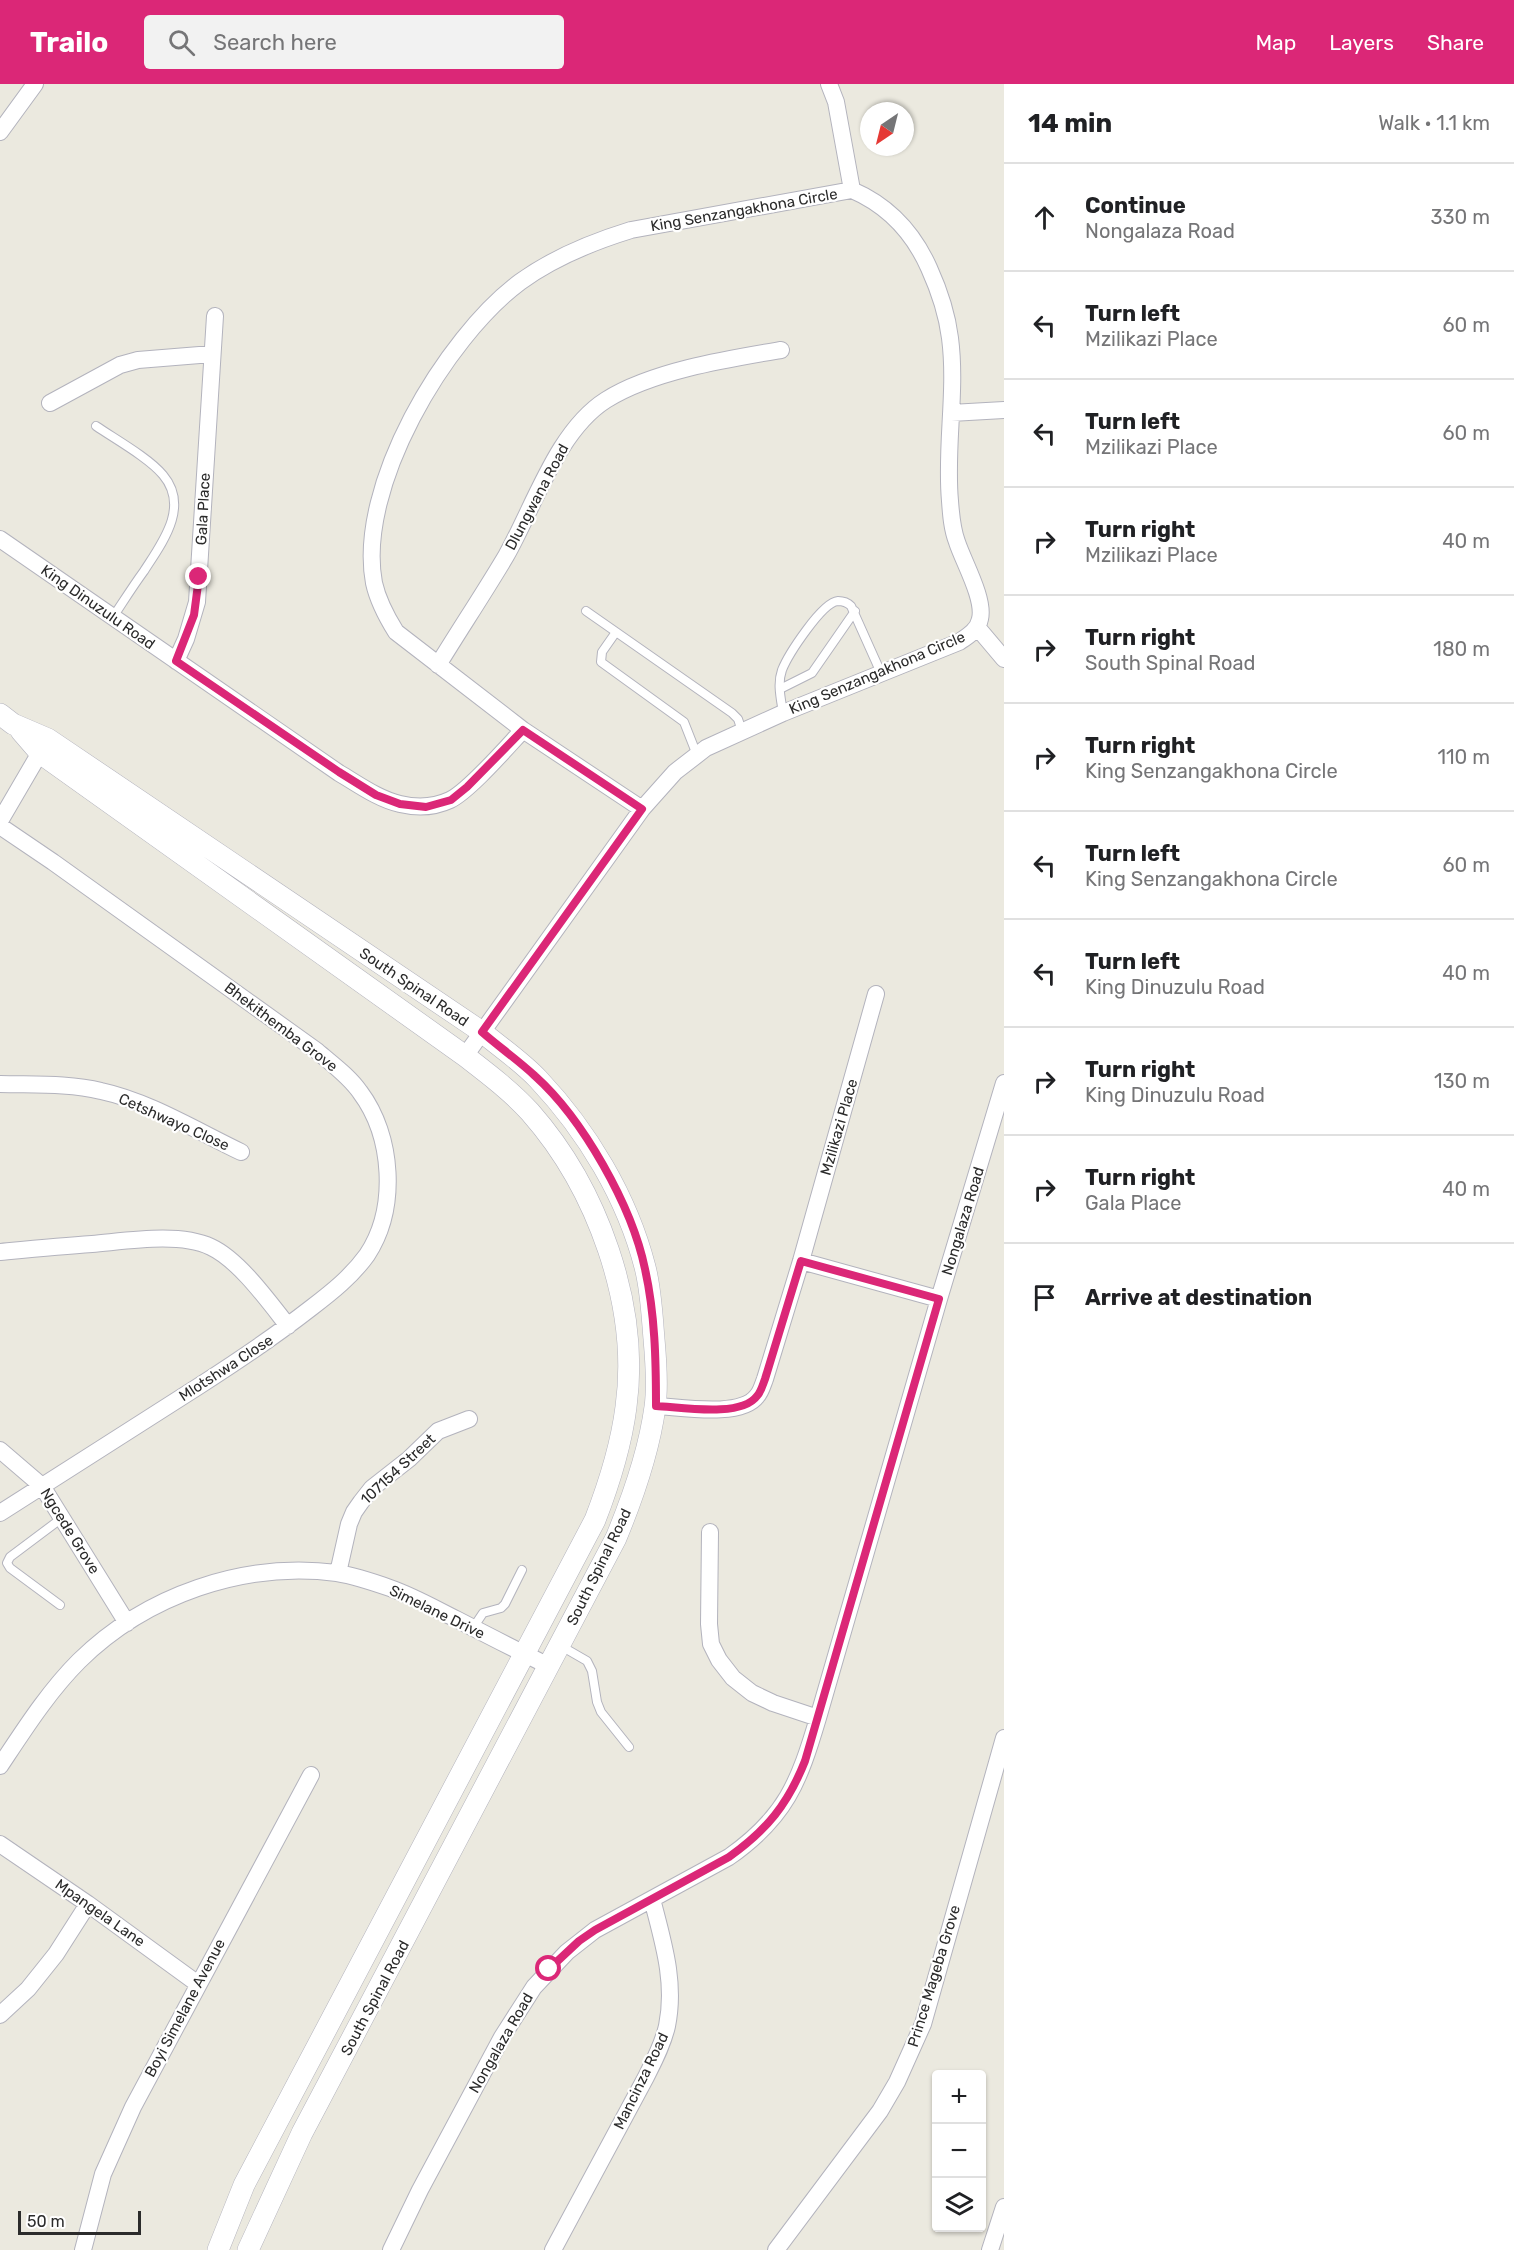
<!DOCTYPE html>
<meta charset="utf-8">
<style>
body{margin:0;font-family:Rubik,sans-serif;background:#f2f2f2;color:#202124}
.controls{position:absolute;right:18px;bottom:18px;display:grid;overflow:hidden;border-radius:6px;box-shadow:0 2px 4px #0004}
.controls button{width:54px;height:54px;display:grid;place-items:center;padding:0;border:0;border-bottom:2px solid #e0e0e0;background:#fff;color:#202124;font:30px sans-serif}
.compass{position:absolute;left:860px;top:18px;width:54px;height:54px;border-radius:50%;background:#fff;box-shadow:0 2px 4px #0004;rotate:215deg}
.scale{position:absolute;left:18px;bottom:15px;width:123px;box-sizing:border-box;padding-left:6px;border:3px solid #2b2b2b;border-top:0;font-size:16px;line-height:21px;white-space:nowrap;color:#2b2b2b;-webkit-text-stroke:4px #fff;paint-order:stroke}
.stop{position:absolute;width:18px;height:18px;margin:-14px;border:4px solid #db2777;border-radius:50%;background:#fff}
.stop.end{background:#db2777;border-color:#fff;box-shadow:0 2px 6px #0008}
.list{margin:0;padding:0;list-style:none}
h2{display:flex;justify-content:space-between;align-items:center;height:78px;margin:0;padding:0 24px;font-size:26px}
h2 small{font-size:20px;font-weight:400;color:#757577}
.list li{display:grid;grid-template-columns:39px 1fr auto;gap:18px;align-items:center;box-sizing:border-box;height:108px;padding:0 24px;border-top:2px solid #e0e0e0}
.list b{display:block;font-size:22px;white-space:nowrap}
.list p{margin:0;font-size:20px;white-space:nowrap;color:#757577}
.list em{font-size:20px;font-style:normal;color:#757577}
.icon{flex:none;width:33px;height:33px;fill:none;stroke:currentColor;stroke-width:2;stroke-linecap:round;stroke-linejoin:round}
.map{position:relative;flex:none;width:1004px;height:2166px;overflow:hidden}
header{display:flex;align-items:center;gap:36px;box-sizing:border-box;height:84px;padding:0 30px;background:#db2777;color:#fff}
header strong{font-size:28px}
nav{display:flex;gap:33px;margin-inline-start:auto;font-size:21px}
.search{width:420px;height:54px;background:#f2f2f2;display:flex;align-items:center;gap:15px;box-sizing:border-box;padding:0 21px;border-radius:6px;color:#757577;font-size:22px}
main{display:flex}
aside{flex:1;background:#fff}
.map>svg:first-child{display:block}
.lines{fill:none;stroke-linecap:round;stroke-linejoin:round}
.service-casing{stroke:#b3b3bd;stroke-width:10}
.minor-casing{stroke:#b3b3bd;stroke-width:18}
.tertiary-casing{stroke:#b3b3bd;stroke-width:22}
.service{stroke:#fff;stroke-width:8}
.minor{stroke:#fff;stroke-width:16}
.tertiary{stroke:#fff;stroke-width:21}
.route{stroke:#db2777;stroke-width:8}
.labels{text-anchor:middle;dominant-baseline:central;stroke-width:4.5;stroke-linejoin:round;paint-order:stroke}
.street-label{font-size:15px;fill:#2b2b2b;stroke:#fff}
</style>
<header>
<strong>Trailo</strong>
<div class="search"><svg class="icon" aria-label="search" viewBox="0 0 24 24"><circle cx="10" cy="10" r="6"/><path d="M15 15l6 6"/></svg>Search here</div>
<nav><a>Map</a><a>Layers</a><a>Share</a></nav>
</header>
<main>
<div class="map">
<svg width="1004" height="2166" viewBox="0 0 1004 2166">
<rect width="100%" height="100%" fill="#ebe9df"/>
<g class="lines">
<g class="service-casing">
<path id="service" d="M96,342C115,355 149,374 163,391C190,423 162,459 144,487C133,502 123,518 113,533
M586,527L732,629L738,635L742,647
M616,548L602,568L601,578L684,638L697,671
M780,605L812,589L855,527
M783,629C781,615 777,600 782,586C788,571 822,518 838,517C843,517 848,519 851,522L881,589
M60,1521L10,1484L7,1479L10,1473L62,1434
M473,1544L483,1529L501,1524L505,1520L522,1486
M561,1562L587,1577L592,1587L597,1618L601,1628L629,1663"/>
</g>
<g class="minor-casing">
<path id="minor" d="M829,0L836,18L852,106
M0,48L35,0
M852,106C889,122 913,148 929,184C939,206 947,230 950,254C957,308 945,363 950,417C951,431 952,445 957,458C963,477 985,515 980,535C978,546 968,552 959,558L783,629L706,664L675,688L642,725L523,646L396,548C386,532 378,517 374,499C356,403 445,254 520,198C553,174 592,158 631,146Z
M50,319L120,281L138,276L212,270
M951,329L1004,326
M0,455L339,689C358,700 378,715 400,720C417,724 435,723 450,716C469,707 507,663 523,646
M977,543L1004,575
M176,577L186,555L197,518L215,232
M438,581C460,545 484,509 506,472C534,423 557,347 606,316C652,287 727,275 781,266
M0,737L45,660
M0,742L53,778L317,967C332,980 349,992 360,1008C393,1052 398,1124 367,1171C352,1192 332,1208 311,1224C275,1252 238,1277 199,1302C133,1344 66,1387 0,1429
M465,972L642,725
M0,1000C33,1001 69,999 101,1007C148,1017 197,1047 241,1068
M0,1168C31,1165 61,1162 92,1160C127,1157 179,1148 211,1163C239,1176 269,1218 288,1242
M801,1177L939,1215
M656,1322C680,1323 741,1334 757,1312C761,1308 763,1300 765,1295L801,1177L876,910
M0,1366L42,1402L127,1539
M710,1448L709,1540L711,1560L719,1576L733,1594L752,1609L773,1619L818,1634
M338,1489L349,1440L354,1428L361,1418L372,1404L409,1375L438,1347L469,1335
M0,1682C24,1646 48,1608 79,1577C146,1511 244,1477 337,1489C355,1492 373,1498 390,1504C413,1512 434,1524 456,1535C487,1551 518,1567 549,1582
M0,1760L88,1820L198,1900
M0,1931L28,1905L56,1870L88,1820
M83,2166L103,2090L133,2023L311,1691
M391,2166L420,2106L502,1953L534,1903L567,1868L595,1846L729,1773C786,1733 799,1698 818,1634L939,1215L1004,999
M553,2166L646,1993C654,1977 663,1960 667,1942C676,1898 663,1858 652,1815
M776,2166L880,2027L897,1998L923,1940L1004,1654
M990,2166L1004,2123"/>
</g>
<g class="tertiary-casing">
<path id="tertiary" d="M0,630L13,640L48,655L482,948C500,963 521,977 538,995C587,1047 627,1113 645,1183C651,1206 652,1231 654,1255C656,1277 658,1301 655,1323C649,1367 633,1413 616,1454L302,2049L248,2166
M21,647L40,669L465,972C487,989 511,1007 530,1028C597,1104 640,1221 626,1323C621,1362 609,1400 595,1436L244,2101L218,2166"/>
</g>
<use href="#service" class="service"/>
<use href="#minor" class="minor"/>
<use href="#tertiary" class="tertiary"/>
</g>
<g class="lines">
<path class="route" d="M199,493L194,531L176,577L339,688L376,711L400,720L426,723L451,716L467,703L523,646L642,725L482,948C499,963 518,976 535,992C583,1035 632,1122 645,1185C655,1230 656,1276 656,1322C680,1323 741,1334 757,1312C761,1308 763,1300 765,1295L801,1177L939,1215L805,1677C788,1720 767,1746 729,1773L595,1846L579,1857L549,1885"/>
</g>
<g class="labels">
<g class="street-label">
<text transform="translate(744 126) rotate(-10)">King Senzangakhona Circle</text>
<text transform="translate(537 413) rotate(-62)">Dlungwana Road</text>
<text transform="translate(203 425) rotate(-87)">Gala Place</text>
<text transform="translate(98 523) rotate(35)">King Dinuzulu Road</text>
<text transform="translate(877 589) rotate(-23)">King Senzangakhona Circle</text>
<text transform="translate(414 903) rotate(34)">South Spinal Road</text>
<text transform="translate(281 943) rotate(37)">Bhekithemba Grove</text>
<text transform="translate(174 1038) rotate(24)">Cetshwayo Close</text>
<text transform="translate(839 1043) rotate(-74)">Mzilikazi Place</text>
<text transform="translate(963 1137) rotate(-73)">Nongalaza Road</text>
<text transform="translate(226 1284) rotate(-33)">Mlotshwa Close</text>
<text transform="translate(398 1385) rotate(-43)">107154 Street</text>
<text transform="translate(70 1447) rotate(58)">Ngcede Grove</text>
<text transform="translate(599 1483) rotate(-64)">South Spinal Road</text>
<text transform="translate(437 1528) rotate(26)">Simelane Drive</text>
<text transform="translate(100 1829) rotate(35)">Mpangela Lane</text>
<text transform="translate(934 1892) rotate(-73)">Prince Mageba Grove</text>
<text transform="translate(375 1914) rotate(-62)">South Spinal Road</text>
<text transform="translate(185 1924) rotate(-62)">Boyi Simelane Avenue</text>
<text transform="translate(501 1959) rotate(-60)">Nongalaza Road</text>
<text transform="translate(641 1997) rotate(-64)">Mancinza Road</text>
</g>
</g>
</svg>
<div class="controls">
<button>+</button>
<button>−</button>
<button><svg class="icon" aria-label="layers" viewBox="0 0 24 24"><path d="M12 4l9 5-9 5-9-5zM3 14l9 5 9-5"/></svg></button>
</div>
<svg class="compass" viewBox="-18 -18 36 36"><path d="M0-13l5 13h-10z" fill="#e53935"/><path d="M0 13l5-13h-10z" fill="#757577"/></svg>
<div class="scale">50 m</div>
<div class="stop" style="left:549px;top:1885px"></div>
<div class="stop end" style="left:199px;top:493px"></div>
</div>
<aside>
<h2>14 min<small>Walk · 1.1 km</small></h2>
<ul class="list">
<li><svg class="icon" aria-label="ahead" viewBox="0 0 24 24"><path d="M12 20V5M6 11l6-6 6 6"/></svg><div><b>Continue</b><p>Nongalaza Road</p></div><em>330 m</em></li>
<li><svg class="icon" aria-label="left" viewBox="0 0 24 24"><path d="M17 20v-9H6M10 6l-5 5 5 5"/></svg><div><b>Turn left</b><p>Mzilikazi Place</p></div><em>60 m</em></li>
<li><svg class="icon" aria-label="left" viewBox="0 0 24 24"><path d="M17 20v-9H6M10 6l-5 5 5 5"/></svg><div><b>Turn left</b><p>Mzilikazi Place</p></div><em>60 m</em></li>
<li><svg class="icon" aria-label="right" viewBox="0 0 24 24"><path d="M7 20v-9h11M14 6l5 5-5 5"/></svg><div><b>Turn right</b><p>Mzilikazi Place</p></div><em>40 m</em></li>
<li><svg class="icon" aria-label="right" viewBox="0 0 24 24"><path d="M7 20v-9h11M14 6l5 5-5 5"/></svg><div><b>Turn right</b><p>South Spinal Road</p></div><em>180 m</em></li>
<li><svg class="icon" aria-label="right" viewBox="0 0 24 24"><path d="M7 20v-9h11M14 6l5 5-5 5"/></svg><div><b>Turn right</b><p>King Senzangakhona Circle</p></div><em>110 m</em></li>
<li><svg class="icon" aria-label="left" viewBox="0 0 24 24"><path d="M17 20v-9H6M10 6l-5 5 5 5"/></svg><div><b>Turn left</b><p>King Senzangakhona Circle</p></div><em>60 m</em></li>
<li><svg class="icon" aria-label="left" viewBox="0 0 24 24"><path d="M17 20v-9H6M10 6l-5 5 5 5"/></svg><div><b>Turn left</b><p>King Dinuzulu Road</p></div><em>40 m</em></li>
<li><svg class="icon" aria-label="right" viewBox="0 0 24 24"><path d="M7 20v-9h11M14 6l5 5-5 5"/></svg><div><b>Turn right</b><p>King Dinuzulu Road</p></div><em>130 m</em></li>
<li><svg class="icon" aria-label="right" viewBox="0 0 24 24"><path d="M7 20v-9h11M14 6l5 5-5 5"/></svg><div><b>Turn right</b><p>Gala Place</p></div><em>40 m</em></li>
<li><svg class="icon" aria-label="arrive" viewBox="0 0 24 24"><path d="M6 21V4h12l-3 4 3 4H6"/></svg><div><b>Arrive at destination</b></div></li>
</ul>
</aside>
</main>
